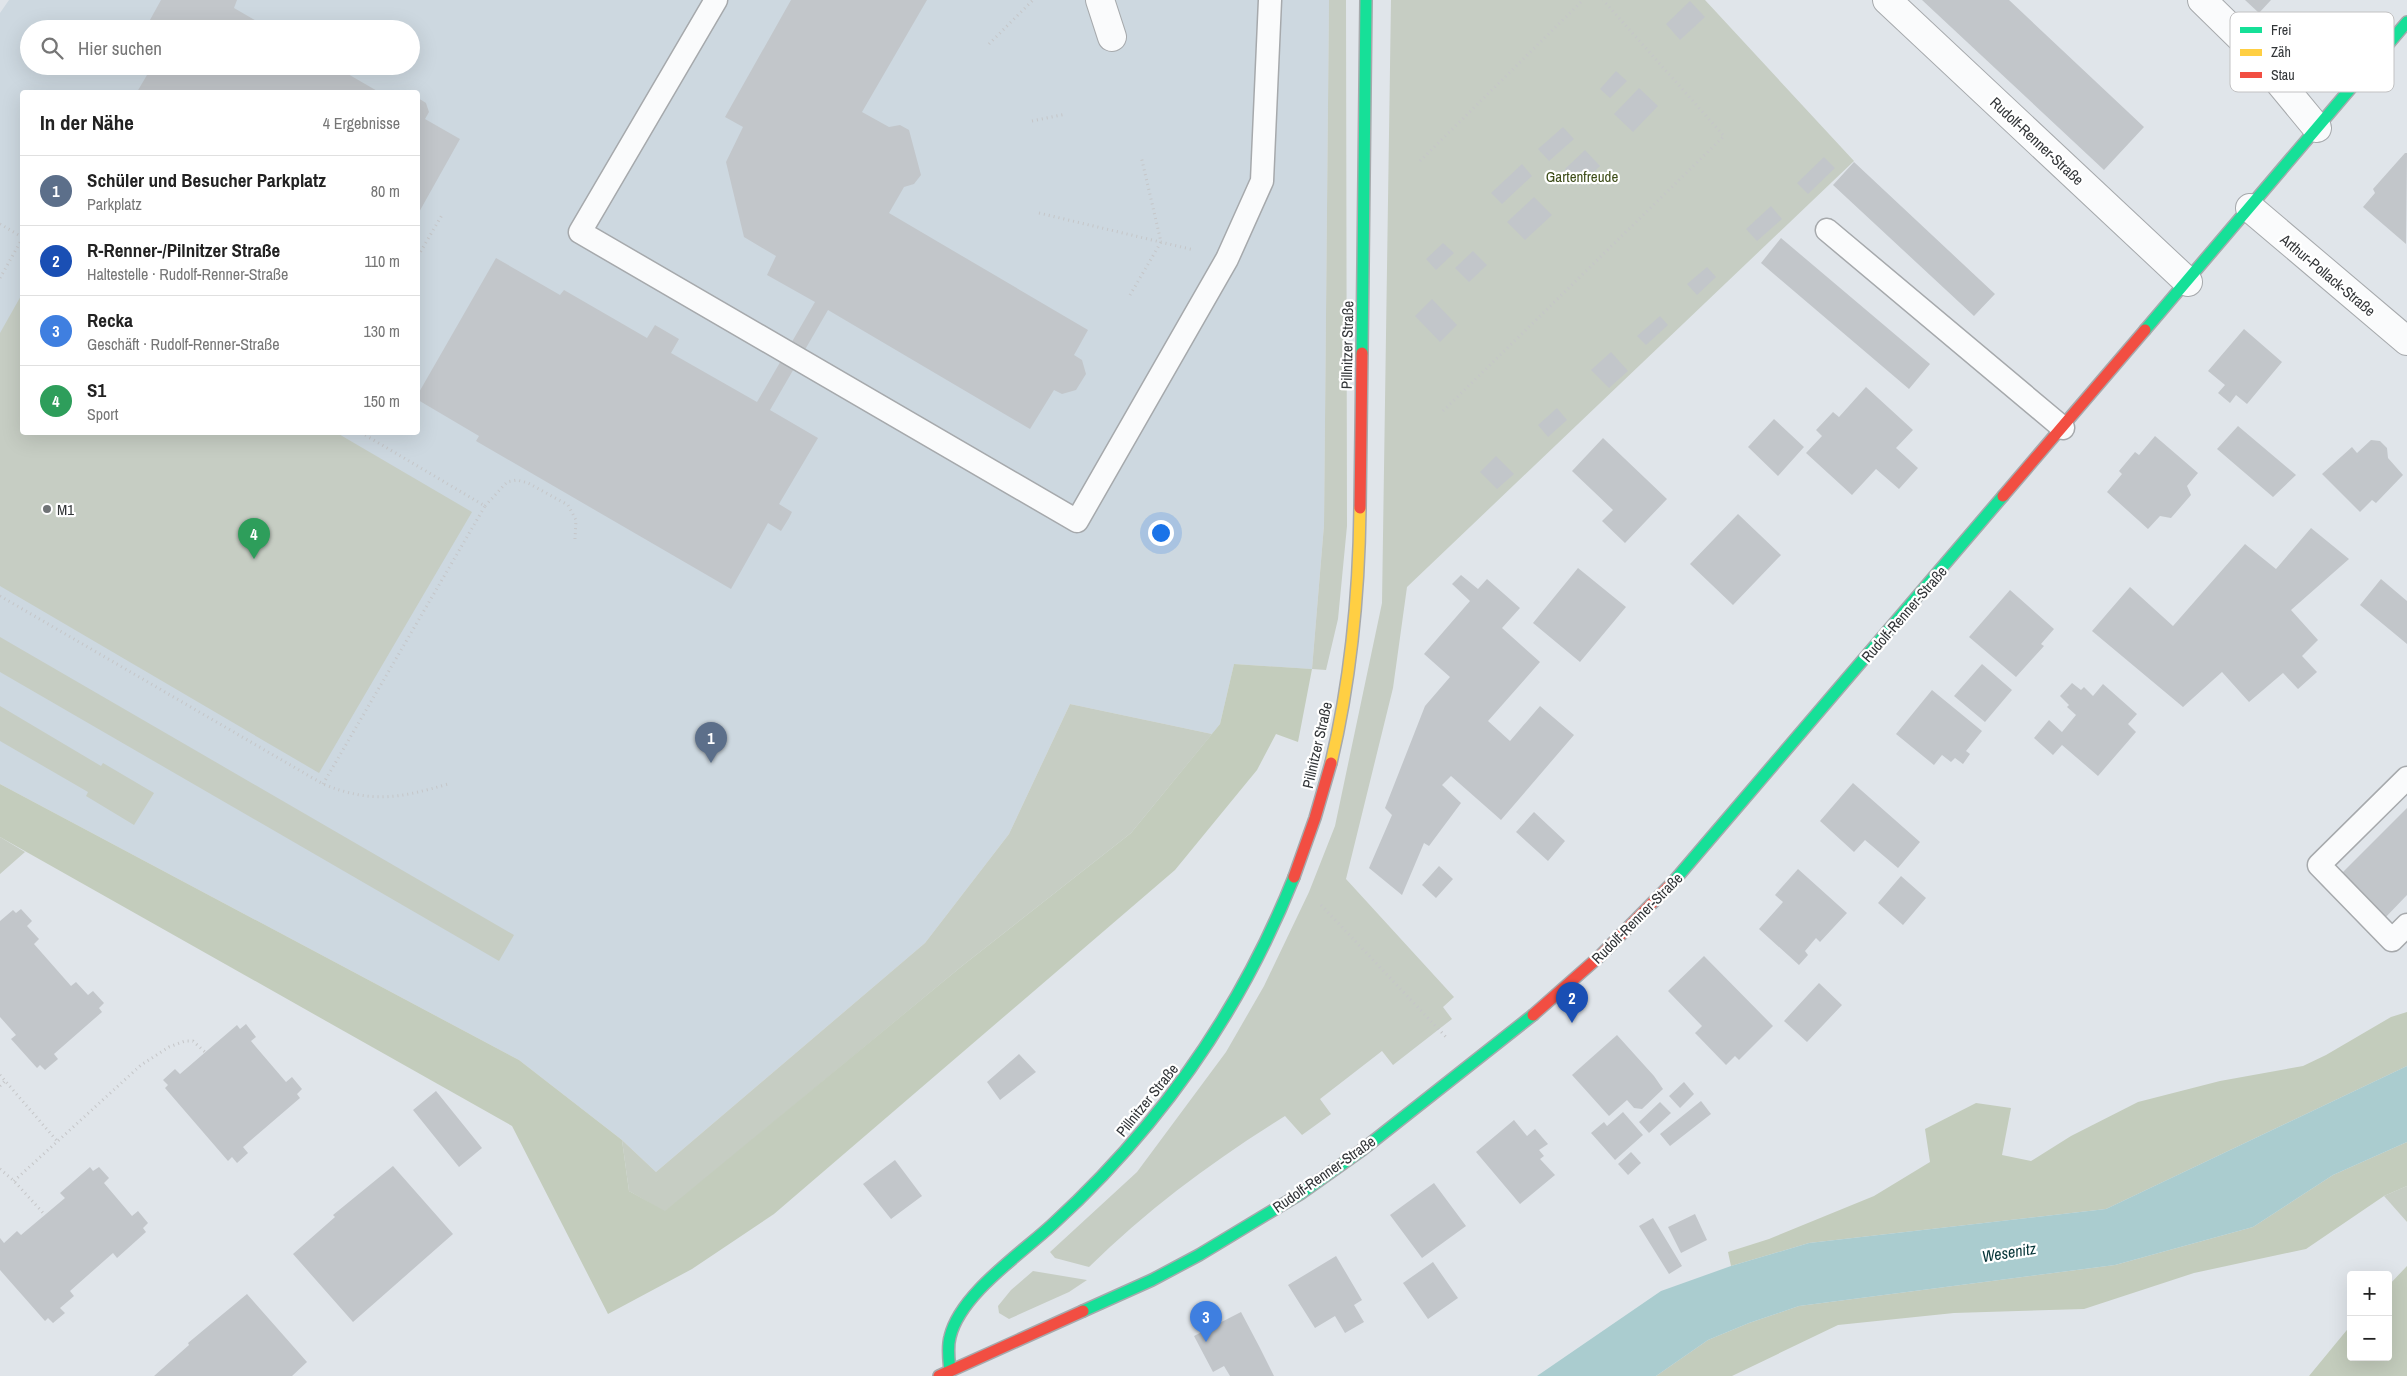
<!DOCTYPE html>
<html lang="de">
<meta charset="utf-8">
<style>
body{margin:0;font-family:"Archivo Narrow",sans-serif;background:#f6f6f6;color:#222}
.controls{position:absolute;right:15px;bottom:15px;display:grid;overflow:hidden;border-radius:5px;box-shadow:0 5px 20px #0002}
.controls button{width:45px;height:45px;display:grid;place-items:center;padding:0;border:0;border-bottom:1px solid #e0e0e0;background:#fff;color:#222;font:25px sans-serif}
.you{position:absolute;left:1160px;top:532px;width:18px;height:18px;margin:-12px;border:4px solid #fff;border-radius:50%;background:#1a73e8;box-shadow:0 0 0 8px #1a73e833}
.badge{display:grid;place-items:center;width:32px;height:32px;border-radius:50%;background:#6f7376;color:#fff;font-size:16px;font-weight:700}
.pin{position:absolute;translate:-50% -41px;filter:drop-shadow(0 1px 2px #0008)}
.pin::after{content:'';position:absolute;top:26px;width:18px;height:15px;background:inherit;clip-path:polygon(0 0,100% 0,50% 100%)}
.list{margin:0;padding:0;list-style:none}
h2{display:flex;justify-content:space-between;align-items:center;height:65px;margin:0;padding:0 20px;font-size:21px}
h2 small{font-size:16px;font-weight:400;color:#767676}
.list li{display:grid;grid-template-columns:32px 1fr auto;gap:15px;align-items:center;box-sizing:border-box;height:70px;padding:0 20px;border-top:1px solid #e0e0e0}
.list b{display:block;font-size:19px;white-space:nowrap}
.list p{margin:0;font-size:16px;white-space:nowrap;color:#767676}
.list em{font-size:16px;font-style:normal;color:#767676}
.icon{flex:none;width:28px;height:28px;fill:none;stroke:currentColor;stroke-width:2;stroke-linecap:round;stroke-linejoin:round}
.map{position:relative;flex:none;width:2407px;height:1376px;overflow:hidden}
.search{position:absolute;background:#fff;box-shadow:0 5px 20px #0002;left:20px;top:20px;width:400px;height:55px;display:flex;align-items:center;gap:12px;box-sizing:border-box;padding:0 18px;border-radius:28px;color:#767676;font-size:19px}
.panel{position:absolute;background:#fff;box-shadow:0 5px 20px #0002;left:20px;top:90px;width:400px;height:345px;border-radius:5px}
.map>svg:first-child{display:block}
.built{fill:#cdd8e0;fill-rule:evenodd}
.green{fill:#c6cdc3}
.forest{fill:#c3ccbc}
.water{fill:#aacccf}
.building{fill:#c2c6ca}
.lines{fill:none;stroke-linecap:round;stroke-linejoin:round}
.lane-casing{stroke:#a6a9ac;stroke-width:25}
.street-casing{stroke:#a6a9ac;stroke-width:30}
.fast-casing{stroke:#a6a9ac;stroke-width:14}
.slow-casing{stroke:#a6a9ac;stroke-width:14}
.jam-casing{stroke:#a6a9ac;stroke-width:14}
.path{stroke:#c5c6c8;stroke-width:3;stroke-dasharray:1 4;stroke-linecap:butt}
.lane{stroke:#fafbfc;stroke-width:22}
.street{stroke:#fafbfc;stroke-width:28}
.fast{stroke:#16e098;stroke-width:11}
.slow{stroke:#ffcf43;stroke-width:11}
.jam{stroke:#f24e42;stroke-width:11}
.poi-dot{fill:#6f7376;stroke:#fff;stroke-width:2}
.labels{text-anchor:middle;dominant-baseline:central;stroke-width:4.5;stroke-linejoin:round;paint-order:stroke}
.street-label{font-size:15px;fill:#323538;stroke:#fff}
.park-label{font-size:15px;fill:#3c4c17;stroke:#fff}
.poi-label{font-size:15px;fill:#323538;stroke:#fff;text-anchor:start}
.water-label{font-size:16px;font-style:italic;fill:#053437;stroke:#fff}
.key{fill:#fff;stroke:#c2c2c3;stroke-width:1}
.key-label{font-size:14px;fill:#323538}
</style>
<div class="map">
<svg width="2407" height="1376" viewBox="0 0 2407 1376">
<rect width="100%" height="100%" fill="#e0e5ea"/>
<path class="built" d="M9,0H1329L1324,525L1312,669L1234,664L1220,724L1212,734L1070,704L1009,834L925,943L656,1172L622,1140L519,1060L0,784V13ZM29,29H411V66H29ZM22,92H418V432H22Z"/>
<path class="green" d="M1329,0H1346L1347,526L1338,619L1326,670L1312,669L1324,525Z
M1391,0H1705L1854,161L1407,587L1393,688L1346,879L1454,997L1443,1007L1452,1019L1393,1065L1382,1051L1320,1099L1331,1114L1302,1135L1285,1116C1214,1160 1149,1208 1089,1267L1055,1258L1050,1252L1137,1172L1226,1052L1264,986L1309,892L1335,826L1382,603Z
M22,294V432L337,433L472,512L319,773L0,586V333Z
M0,637L514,935L499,961L0,672Z
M1070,704L1212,734L1131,833L962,966L665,1212L629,1191L622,1140L656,1172L925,943L1009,834Z
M0,706L101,766L103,763L154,793L134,825L86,796L88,792L0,741Z
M0,837L25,852L0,874Z
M2407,1186V1222L2384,1196Z
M1033,1271L1087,1280L1069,1292L1009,1319L999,1313L998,1306L1011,1290Z"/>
<path class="forest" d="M1234,664L1312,669L1298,742L1276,734L1257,770L1175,870L774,1214L692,1269L608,1314L512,1126L0,837V784L519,1060L622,1140L629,1191L665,1211L962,966L1131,833L1220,724Z
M2407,1012V1066L2106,1209L1809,1243L1731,1266L1728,1252L1769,1239L1874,1196L1930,1162L1925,1129L1976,1103L2011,1108L2002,1155L2031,1161L2071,1136L2138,1102L2220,1081L2303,1066L2326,1055L2391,1017Z
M2407,1142V1186L2384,1196L2306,1249L2194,1273L2084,1309L1954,1313L1838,1325L1732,1376H1656L1708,1340L1749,1323L1799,1306L2115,1265L2253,1227L2333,1175Z
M2407,1266V1376H2309L2351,1325V1357H2388V1286Z"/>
<path class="water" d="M2407,1066V1142L2333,1175L2253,1227L2115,1265L1799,1306L1749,1323L1708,1340L1656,1376H1537L1661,1291L1731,1266L1809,1243L2106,1209Z"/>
<path class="building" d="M161,0H237L234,8L270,29H145Z
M791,0H927L862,112L889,127L900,125L909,130L921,175L914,184L904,187L889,213L1088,330L1074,355L1082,360L1086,374L1076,390L1062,394L1054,390L1030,429L828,310L770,410L818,438L779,504L792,512L789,518L781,531L768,523L731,589L476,441L479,436L418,400V394L496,258L560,295L564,290L647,338L655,325L679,339L671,353L757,402L815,302L767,275L776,256L744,237L726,162L743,127L725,117Z
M1922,0H2009L2144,127L2104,170Z
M2245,0H2271L2259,13Z
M1690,1L1705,17L1680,40L1666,24Z
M153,66H334L379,92H137L147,75L145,74Z
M1616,71L1627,81L1610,98L1600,89Z
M1639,88L1658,106L1633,132L1614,114Z
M418,98L426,103L429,112L425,119L460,139L418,214Z
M1563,127L1574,139L1549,161L1538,149Z
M1585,150L1600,166L1580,185L1565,169Z
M2405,153H2407L2406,244L2363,207L2375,193L2373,189Z
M1824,157L1835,168L1808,194L1797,183Z
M1854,162L1995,294L1974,316L1833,185Z
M1522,164L1532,176L1502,204L1491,193Z
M1534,197L1552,215L1525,240L1507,222Z
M1771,206L1782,219L1757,241L1746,229Z
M1781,238L1930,364L1909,389L1761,263Z
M1443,243L1454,253L1436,270L1426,259Z
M1473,251L1487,265L1469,282L1455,268Z
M1707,267L1716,277L1697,295L1687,284Z
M1432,299L1457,325L1440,342L1415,316Z
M1660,316L1668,325L1646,345L1637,336Z
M2244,329L2282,362L2247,404L2236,395L2230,403L2218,393L2225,385L2208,371Z
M1611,352L1628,371L1609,388L1591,370Z
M1866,387L1913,430L1896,448L1918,468L1899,489L1876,469L1852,495L1806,453L1822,436L1816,430L1833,412L1839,417Z
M1557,408L1567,420L1548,437L1538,425Z
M1774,419L1804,447L1778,476L1748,447Z
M2238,426L2296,475L2273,497L2217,449Z
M2155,436L2198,473L2187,486L2191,495L2171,518L2160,516L2148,529L2107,492L2122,474L2119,471L2135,452L2139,455Z
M1603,438L1667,499L1625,543L1602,521L1613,510L1572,471Z
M2371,440L2380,441L2387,448L2388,458L2403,475L2376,503L2372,500L2360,512L2322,474L2352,447L2357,453Z
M1496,456L1514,474L1497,489L1480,472Z
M1738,514L1781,555L1733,605L1690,564Z
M2311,528L2349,559L2291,610L2318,640L2302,656L2317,672L2298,689L2283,673L2249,702L2222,672L2183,707L2092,631L2130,587L2173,626L2245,544L2276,569Z
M1578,568L1626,607L1580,662L1533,623Z
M1461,575L1478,589L1487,579L1520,608L1502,628L1540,662L1488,721L1510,741L1540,706L1574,735L1501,820L1451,776L1442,785L1461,803L1429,846L1424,843L1402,895L1369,868L1392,815L1385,808L1425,706L1450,677L1424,654L1470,601L1452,584Z
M2381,579L2407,601V644L2360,605Z
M2010,590L2054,629L2041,644L2044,646L2016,677L1969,637Z
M1982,664L2012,690L1985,722L1954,696Z
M2072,683L2081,690L2084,687L2093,696L2103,684L2137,714L2128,724L2136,732L2098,776L2062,745L2053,755L2034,738L2049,720L2062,732L2076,715L2067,707L2069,705L2060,696Z
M1932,690L1982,731L1966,751L1970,754L1963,764L1955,758L1951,762L1942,755L1934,765L1896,734Z
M1853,783L1920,842L1898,868L1865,840L1854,852L1820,821Z
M2407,808V895L2383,920L2339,876Z
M1534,812L1565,841L1548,861L1516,832Z
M1439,866L1453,879L1436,898L1422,885Z
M1798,869L1847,913L1820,942L1816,938L1805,951L1808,955L1799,965L1759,929L1783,902L1775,895Z
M1901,876L1926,898L1903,925L1878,903Z
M21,909L32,921L27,926L39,939L34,944L71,986L76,982L88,995L93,991L104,1003L99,1008L102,1012L54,1054L58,1059L45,1070L40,1065L37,1068L11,1039L16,1035L0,1017V921L13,910L16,913Z
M1704,956L1773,1026L1739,1060L1735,1056L1726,1065L1695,1033L1702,1026L1668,991Z
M1819,983L1842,1005L1807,1042L1784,1021Z
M246,1024L256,1037L251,1041L256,1047L286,1082L292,1077L302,1089L297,1094L300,1098L243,1147L248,1153L237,1163L232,1157L228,1161L165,1088L168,1085L163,1080L175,1069L180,1074L237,1025L240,1029Z
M1617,1035L1654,1076L1663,1089L1642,1109L1634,1108L1627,1100L1609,1116L1572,1075Z
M1019,1054L1036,1072L1000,1100L987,1082Z
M1684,1082L1694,1094L1680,1108L1669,1096Z
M436,1091L482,1148L459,1167L413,1110Z
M1701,1101L1711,1114L1670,1146L1660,1134Z
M1660,1102L1671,1113L1649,1133L1639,1122Z
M1623,1112L1643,1135L1615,1160L1591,1133L1604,1122L1607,1126Z
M1514,1120L1527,1136L1535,1129L1548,1144L1539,1150L1544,1156L1540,1159L1555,1175L1520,1204L1476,1152Z
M1631,1152L1641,1163L1628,1175L1618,1164Z
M895,1160L922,1196L891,1219L863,1184Z
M393,1166L453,1234L353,1322L293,1254L335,1217L333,1215Z
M90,1167L93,1171L99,1167L109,1178L104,1183L132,1216L138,1211L148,1223L143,1228L146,1232L117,1258L113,1253L70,1291L74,1296L60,1308L65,1313L53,1323L48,1318L45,1321L0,1270V1238L4,1243L17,1231L21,1235L65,1198L60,1193Z
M1434,1183L1466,1226L1422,1258L1390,1215Z
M1695,1214L1707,1240L1681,1253L1668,1227Z
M1653,1218L1682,1266L1669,1274L1639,1226Z
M1336,1256L1362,1300L1354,1305L1364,1322L1345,1333L1335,1316L1315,1328L1288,1285Z
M1433,1262L1458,1298L1428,1319L1403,1283Z
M247,1294L307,1362L292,1376H154L189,1345L188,1343Z
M1241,1312L1260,1348L1274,1376H1230L1224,1366L1213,1372L1194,1336Z"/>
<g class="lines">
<g class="lane-casing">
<path id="lane" d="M716,0L580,232L1077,521L1227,259L1262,181L1270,0
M1827,230L2063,428
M2407,778L2319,865L2392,940L2407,925"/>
</g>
<g class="street-casing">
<path id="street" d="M1100,0L1112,37
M1887,0L2188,282
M2202,0L2251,48L2317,128
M2250,208L2407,341"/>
</g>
<g class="fast-casing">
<path id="fast" d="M2145,330L2407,22
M1362,353L1366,0
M1674,881L2003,496
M1083,1311L1152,1280L1199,1255L1300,1194L1362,1150L1533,1015
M950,1371C949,1360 947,1348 950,1337C960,1294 1022,1253 1053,1224C1159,1127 1241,1010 1294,877"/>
</g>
<g class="slow-casing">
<path id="slow" d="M1331,763C1351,679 1359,594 1360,508"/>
</g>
<g class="jam-casing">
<path id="jam" d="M2003,496L2145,330
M1360,508L1362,353
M1294,877L1315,818L1331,763
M1533,1015L1600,956L1674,881
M939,1376L1083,1311"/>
</g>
<path class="path" d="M989,44L1033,0
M1032,121L1066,114
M1420,161L1583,0
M1039,213L1194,250
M0,224L22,237
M418,256L442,215
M0,278L22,239
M1130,295L1161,242L1141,156
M1443,411L1724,136L1603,0
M485,506L507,482L517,480L528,483L568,505L576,520L575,539
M0,596L323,784C372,804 400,798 448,784
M323,784L485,506L360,432
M1321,905L1446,1037
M0,1075L58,1142
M0,1086L5,1081
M0,1169L14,1181L45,1215
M14,1181L141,1065L169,1047L185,1041H193L205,1052"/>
<use href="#lane" class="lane"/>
<use href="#street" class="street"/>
<use href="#fast" class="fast"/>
<use href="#slow" class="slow"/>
<use href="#jam" class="jam"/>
</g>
<circle class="poi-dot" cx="47" cy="509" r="5"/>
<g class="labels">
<g class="street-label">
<text transform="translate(2037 141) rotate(43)">Rudolf-Renner-Straße</text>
<text transform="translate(2328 275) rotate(40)">Arthur-Pollack-Straße</text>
<text transform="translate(1347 345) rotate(-89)">Pillnitzer Straße</text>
<text transform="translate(1904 614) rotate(-49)">Rudolf-Renner-Straße</text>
<text transform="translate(1317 745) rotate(-77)">Pillnitzer Straße</text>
<text transform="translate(1637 918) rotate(-45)">Rudolf-Renner-Straße</text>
<text transform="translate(1147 1100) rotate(-51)">Pillnitzer Straße</text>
<text transform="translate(1324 1174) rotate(-35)">Rudolf-Renner-Straße</text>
</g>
<g class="park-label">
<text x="1582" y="176">Gartenfreude</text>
</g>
<g class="poi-label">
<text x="57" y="509">M1</text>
</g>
<g class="water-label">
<text transform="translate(2009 1252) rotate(-9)">Wesenitz</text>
</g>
</g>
<rect x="2230" y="12" width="164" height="80" rx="8" class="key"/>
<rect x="2240" y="27" width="22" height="6" fill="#16e098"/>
<rect x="2240" y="49" width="22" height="7" fill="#ffcf43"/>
<rect x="2240" y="72" width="22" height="6" fill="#f24e42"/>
<g class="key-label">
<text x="2271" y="35">Frei</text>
<text x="2271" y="57">Zäh</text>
<text x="2271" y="80">Stau</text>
</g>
</svg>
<div class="controls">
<button>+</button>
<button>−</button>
</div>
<div class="you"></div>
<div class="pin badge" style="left:711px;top:763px;background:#5c6f8a">1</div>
<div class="pin badge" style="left:1572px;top:1023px;background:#1a4fb4">2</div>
<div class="pin badge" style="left:1206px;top:1342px;background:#3f7fe0">3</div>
<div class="pin badge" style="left:254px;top:559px;background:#2e9e5b">4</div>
<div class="search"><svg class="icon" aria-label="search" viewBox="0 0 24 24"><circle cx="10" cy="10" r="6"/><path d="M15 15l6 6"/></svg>Hier suchen</div>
<section class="panel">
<h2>In der Nähe<small>4 Ergebnisse</small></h2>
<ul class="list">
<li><span class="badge" style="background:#5c6f8a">1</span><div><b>Schüler und Besucher Parkplatz</b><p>Parkplatz</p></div><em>80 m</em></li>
<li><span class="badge" style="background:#1a4fb4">2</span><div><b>R-Renner-/Pilnitzer Straße</b><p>Haltestelle · Rudolf-Renner-Straße</p></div><em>110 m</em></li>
<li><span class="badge" style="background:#3f7fe0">3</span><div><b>Recka</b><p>Geschäft · Rudolf-Renner-Straße</p></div><em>130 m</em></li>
<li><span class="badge" style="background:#2e9e5b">4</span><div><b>S1</b><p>Sport</p></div><em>150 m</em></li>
</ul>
</section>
</div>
